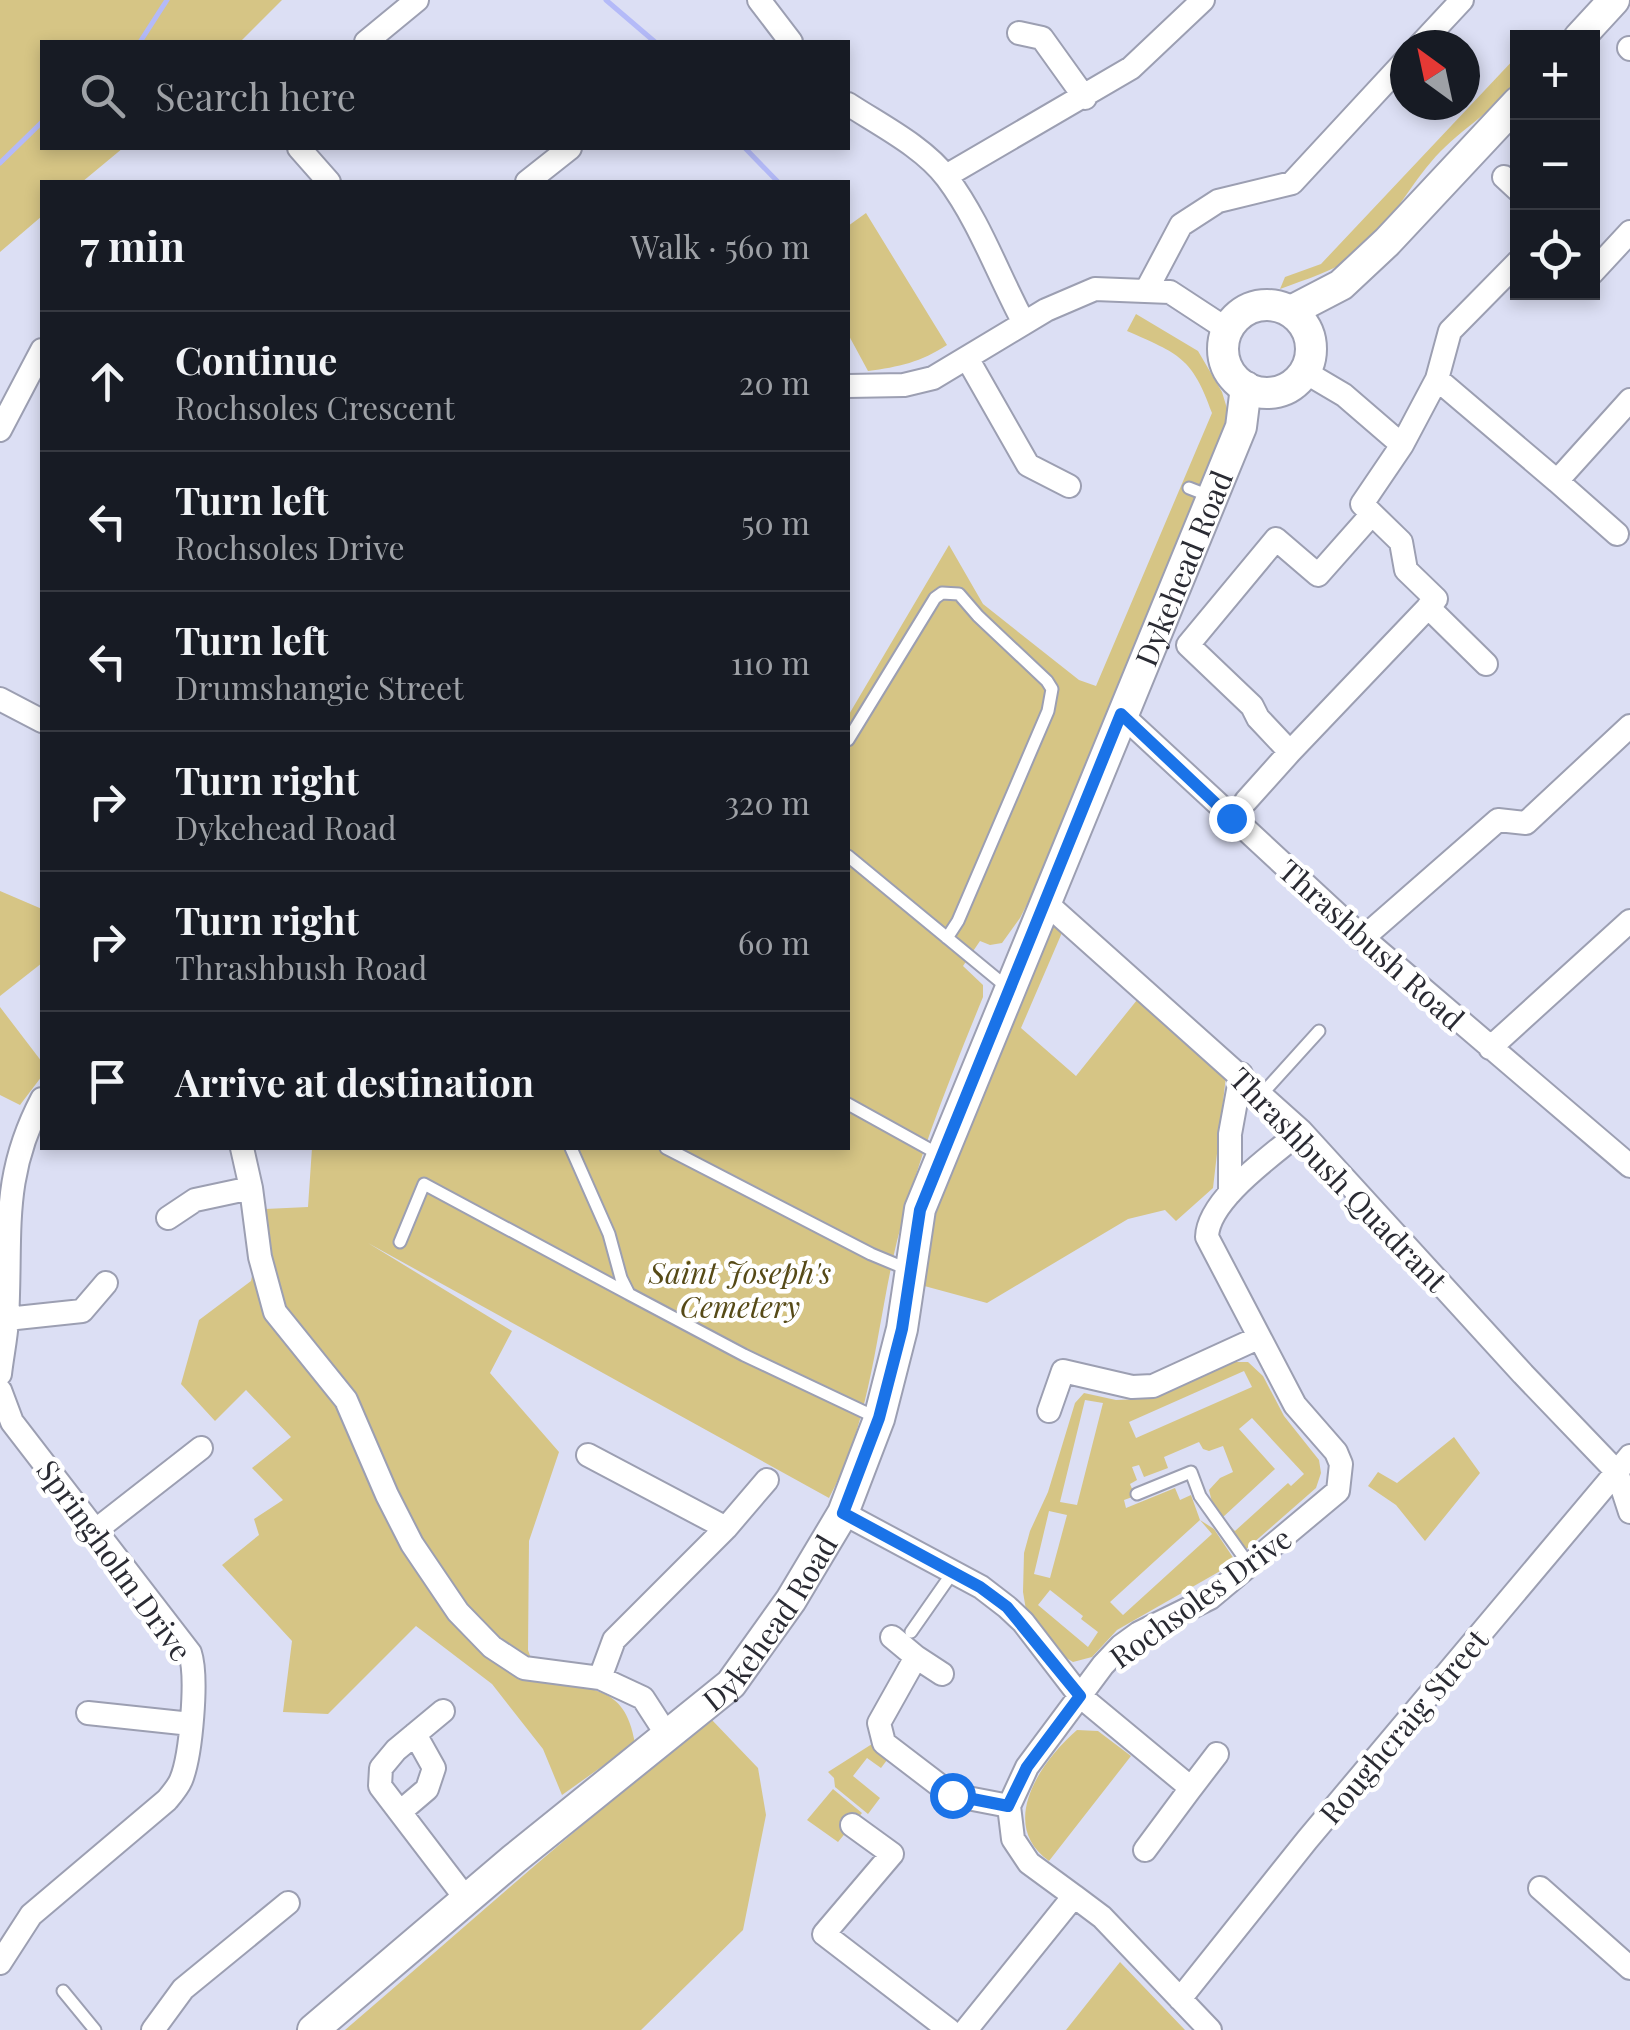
<!DOCTYPE html>
<meta charset="utf-8">
<style>
body{margin:0;font-family:"Playfair Display",serif;background:#242831;color:#f1f3f6}
.controls{position:absolute;right:30px;top:30px;display:grid;overflow:hidden;border-radius:0px;box-shadow:0 5px 15px #0003}
.controls button{width:90px;height:90px;display:grid;place-items:center;padding:0;border:0;border-bottom:2px solid #363941;background:#171b24;color:#f1f3f6;font:50px sans-serif}
.compass{position:absolute;left:1390px;top:30px;width:90px;height:90px;border-radius:50%;background:#171b24;box-shadow:0 5px 15px #0003;rotate:327deg}
.stop{position:absolute;width:30px;height:30px;margin:-22px;border:8px solid #1a73e8;border-radius:50%;background:#fff}
.stop.end{background:#1a73e8;border-color:#fff;box-shadow:0 2px 10px #0008}
.list{margin:0;padding:0;list-style:none}
h2{display:flex;justify-content:space-between;align-items:center;height:130px;margin:0;padding:0 40px;font-size:42px}
h2 small{font-size:32px;font-weight:400;color:#9ea1a6}
.list li{display:grid;grid-template-columns:65px 1fr auto;gap:30px;align-items:center;box-sizing:border-box;height:140px;padding:0 40px;border-top:2px solid #363941}
.list b{display:block;font-size:38px;white-space:nowrap}
.list p{margin:0;font-size:32px;white-space:nowrap;color:#9ea1a6}
.list em{font-size:32px;font-style:normal;color:#9ea1a6}
.icon{flex:none;width:55px;height:55px;fill:none;stroke:currentColor;stroke-width:2;stroke-linecap:round;stroke-linejoin:round}
.map{position:relative;flex:none;width:1630px;height:2030px;overflow:hidden}
.search{position:absolute;background:#171b24;box-shadow:0 5px 15px #0003;left:40px;top:40px;width:810px;height:110px;display:flex;align-items:center;gap:25px;box-sizing:border-box;padding:0 35px;border-radius:0px;color:#9ea1a6;font-size:38px}
.panel{position:absolute;background:#171b24;box-shadow:0 5px 15px #0003;left:40px;top:180px;width:810px;height:970px;border-radius:0px}
.map>svg:first-child{display:block}
.green{fill:#d6c585;fill-rule:evenodd}
.lines{fill:none;stroke-linecap:round;stroke-linejoin:round}
.stream{stroke:#b4baf8;stroke-width:5}
.lane-casing{stroke:#9c9fb2;stroke-width:15}
.street-casing{stroke:#9c9fb2;stroke-width:26}
.secondary-casing{stroke:#9c9fb2;stroke-width:34}
.lane{stroke:#fff;stroke-width:11}
.street{stroke:#fff;stroke-width:22}
.secondary{stroke:#fff;stroke-width:30}
.route{stroke:#1a73e8;stroke-width:12}
.labels{text-anchor:middle;dominant-baseline:central;stroke-width:9;stroke-linejoin:round;paint-order:stroke}
.street-label{font-size:30px;fill:#2a2b33;stroke:#fff}
.park-label{font-size:30px;font-style:italic;fill:#564a17;stroke:#fff}
</style>
<div class="map">
<svg width="1630" height="2030" viewBox="0 0 1630 2030">
<rect width="100%" height="100%" fill="#dcdff4"/>
<path class="green" d="M0,0H282L240,42H42V148H123L82,182H42V216L0,252Z
M1517,56V84C1491,113 1456,132 1431,162C1406,191 1388,228 1358,253C1336,271 1306,279 1280,289L1285,277L1321,264Z
M866,213L947,345C921,362 899,367 868,371L848,334V226Z
M1136,314L1198,351L1222,392L1229,415L1201,499L1047,865L1020,918L1002,943L990,945L980,941L963,966L983,985V997C950,1078 918,1157 897,1241C876,1327 872,1420 829,1498L368,1243L512,1331L490,1373L559,1452L529,1541L528,1650L539,1681C590,1690 625,1683 635,1743L562,1795L543,1749L492,1684L416,1626L328,1714L283,1712L292,1641L222,1565L259,1535L254,1519L283,1500L252,1468L291,1437L246,1390L215,1421L181,1384L199,1320L251,1281L265,1209L308,1207L312,1148H848V716L949,545L983,604L1079,680L1096,686L1212,413C1192,357 1179,354 1127,331Z
M0,891L42,909V963L0,996Z
M1051,921L1064,928L1021,1028L1076,1076L1137,1000L1226,1076L1213,1188L1176,1221L1165,1210L1128,1219L987,1303L917,1284L932,1206Z
M0,1007L42,1062V1076L20,1105L0,1095Z
M1229,1362H1248L1263,1376L1284,1416L1319,1460L1321,1473L1316,1488L1244,1551L1213,1506L1209,1490L1220,1478L1233,1472L1223,1446L1209,1451L1203,1449L1199,1442L1164,1457L1168,1468L1144,1477L1139,1465L1132,1467L1137,1480L1130,1484L1135,1496L1124,1500L1126,1508L1175,1488L1180,1500L1191,1495L1200,1520L1214,1529L1236,1562L1117,1630L1092,1657L1073,1662L1063,1656L1026,1610L1023,1592L1024,1553L1030,1531L1048,1492L1075,1403L1084,1393L1116,1400L1143,1399ZM1244,1371L1252,1387L1136,1438L1129,1422ZM1085,1400L1103,1403L1077,1505L1060,1502ZM1252,1418L1304,1474L1291,1486L1288,1483L1235,1531L1222,1518L1275,1469L1239,1429ZM1049,1511L1067,1515L1050,1578L1034,1574ZM1200,1520L1212,1534L1123,1615L1110,1602ZM1050,1590L1083,1616L1081,1619L1098,1632L1088,1647L1038,1605Z
M1454,1437L1480,1473L1425,1541L1396,1505L1368,1486L1378,1472L1397,1483Z
M712,1720L758,1768L766,1815L743,1930L641,2030H345C467,1926 585,1818 712,1720Z
M1077,1730L1098,1731L1131,1756L1049,1861C997,1824 1041,1761 1077,1730Z
M872,1744L887,1760L881,1768L867,1758L853,1776L880,1798L868,1814L835,1787L834,1778L828,1772Z
M833,1789L862,1813L838,1842L807,1820Z
M1120,1962L1185,2030H1066Z"/>
<g class="lines">
<path class="stream" d="M606,0L655,42
M140,42L167,0
M745,148L778,182
M0,163L42,122"/>
<g class="lane-casing">
<path id="lane" d="M1189,488L1212,497
M848,740L935,598L942,593L959,594L978,616L1047,681L1052,689L1048,711L958,921L947,938
M848,856L1008,988
M1262,1094L1319,1031
M848,1104L940,1155
M571,1148L609,1234L621,1278L629,1294L744,1355L875,1417
M666,1148L871,1254L907,1269
M400,1242L424,1184L629,1294
M1137,1494L1191,1472L1200,1496L1250,1566
M911,1632L953,1572
M63,1991L95,2030"/>
</g>
<g class="street-casing">
<path id="street" d="M759,0L791,42
M1019,33L1042,38L1085,98
M366,42L417,0
M1420,45L1462,0
M1629,48L1630,49
M848,104C880,125 924,147 947,178C980,222 998,275 1024,323
M299,148L329,182
M946,176L1131,68L1203,0
M1504,177L1518,190
M527,182L570,148
M1592,273L1630,232
M1146,291L1181,225L1218,201L1292,183L1405,61
M967,358L1028,465L1069,486
M1305,372L1344,395L1402,445
M1437,379L1557,481L1630,400
M848,386L904,385L933,378L1046,310L1095,289L1170,292L1228,330
M0,430L42,350
M1557,481L1617,534
M1372,514L1318,575L1276,539L1188,645L1252,706L1258,718L1290,752L1436,599L1406,570L1401,542L1362,504L1402,445L1437,379L1450,331L1518,262
M1428,607L1486,664
M0,699L42,721
M1121,714L1363,938L1630,1166
M1246,801L1290,752
M1045,902L1301,1131L1523,1374L1617,1472L1630,1512
M1363,938L1498,820L1526,823L1630,726
M1490,1048L1630,921
M242,1148L251,1188L260,1257L275,1312L346,1400L387,1495L412,1544L458,1612L492,1647L524,1668L600,1678L643,1698L667,1735
M1230,1193V1134L1241,1074
M168,1218L195,1200L251,1188
M7,1319L82,1311L106,1283
M0,1374C2,1356 6,1338 7,1320C12,1232 0,1179 42,1099
M0,1390L12,1422L190,1653C198,1677 191,1756 181,1780C178,1787 172,1794 167,1800L31,1915L0,1963
M1049,1411L1063,1371L1132,1387L1153,1386L1258,1338
M588,1455L726,1528
M843,1513L981,1587L1007,1607L1023,1622L1080,1696L1191,1788L1145,1850
M96,1530L201,1448
M892,1637L916,1657
M942,1674L916,1657L879,1723L884,1743L952,1795L1009,1806
M600,1678L614,1640L726,1528L767,1480
M443,1711L396,1750L381,1768L380,1786L467,1900
M88,1713L191,1724
M1191,1788L1217,1754
M400,1812L427,1789L434,1768L415,1734
M852,1825L892,1854L824,1934L949,2030
M1540,1888L1630,1968
M1074,1896L1102,1917L1210,2030
M1180,1999L1307,1840L1630,1456
M153,2030L183,1989L288,1903
M966,2030L1074,1896L1029,1863L1013,1839L1009,1806L1027,1767L1103,1665L1121,1646L1139,1633L1210,1598L1338,1491L1341,1464L1336,1452L1295,1405L1207,1237C1208,1199 1273,1155 1301,1131"/>
</g>
<g class="secondary-casing">
<g id="secondary">
<path d="M1579,38L1614,0"/>
<circle cx="1267" cy="349" r="44"/>
<path d="M1291,311L1341,285L1387,242L1518,102"/>
<path id="s1" d="M313,2030L514,1859L731,1684L791,1600L843,1513L879,1419L902,1329L920,1209L1241,427L1246,387"/>
</g>
</g>
<use href="#lane" class="lane"/>
<use href="#street" class="street"/>
<use href="#secondary" class="secondary"/>
</g>
<g class="lines">
<path class="route" d="M952,1795L1008,1806L1027,1767L1080,1696L1007,1607L980,1587L843,1513L879,1418L902,1329L920,1210L1121,714L1231,818"/>
</g>
<g class="labels">
<g class="street-label">
<text stroke="none"><textPath href="#s1" startOffset="1755">Dykehead Road</textPath></text>
<text transform="translate(1372 944) rotate(42)">Thrashbush Road</text>
<text transform="translate(1339 1179) rotate(46)">Thrashbush Quadrant</text>
<text transform="translate(115 1560) rotate(54)">Springholm Drive</text>
<text transform="translate(1200 1597) rotate(-36)">Rochsoles Drive</text>
<text stroke="none"><textPath href="#s1" startOffset="615">Dykehead Road</textPath></text>
<text transform="translate(1403 1726) rotate(-50)">Roughcraig Street</text>
</g>
<g class="park-label">
<text x="740" y="1272">Saint Joseph's<tspan x="740" dy="34">Cemetery</tspan></text>
</g>
</g>
</svg>
<div class="controls">
<button>+</button>
<button>−</button>
<button><svg class="icon" aria-label="locate" viewBox="0 0 24 24"><circle cx="12" cy="12" r="6"/><path d="M12 2v4M12 18v4M2 12h4M18 12h4"/></svg></button>
</div>
<svg class="compass" viewBox="-18 -18 36 36"><path d="M0-13l5 13h-10z" fill="#e53935"/><path d="M0 13l5-13h-10z" fill="#9ea1a6"/></svg>
<div class="stop" style="left:952px;top:1795px"></div>
<div class="stop end" style="left:1231px;top:818px"></div>
<div class="search"><svg class="icon" aria-label="search" viewBox="0 0 24 24"><circle cx="10" cy="10" r="6"/><path d="M15 15l6 6"/></svg>Search here</div>
<section class="panel">
<h2>7 min<small>Walk · 560 m</small></h2>
<ul class="list">
<li><svg class="icon" aria-label="ahead" viewBox="0 0 24 24"><path d="M12 20V5M6 11l6-6 6 6"/></svg><div><b>Continue</b><p>Rochsoles Crescent</p></div><em>20 m</em></li>
<li><svg class="icon" aria-label="left" viewBox="0 0 24 24"><path d="M17 20v-9H6M10 6l-5 5 5 5"/></svg><div><b>Turn left</b><p>Rochsoles Drive</p></div><em>50 m</em></li>
<li><svg class="icon" aria-label="left" viewBox="0 0 24 24"><path d="M17 20v-9H6M10 6l-5 5 5 5"/></svg><div><b>Turn left</b><p>Drumshangie Street</p></div><em>110 m</em></li>
<li><svg class="icon" aria-label="right" viewBox="0 0 24 24"><path d="M7 20v-9h11M14 6l5 5-5 5"/></svg><div><b>Turn right</b><p>Dykehead Road</p></div><em>320 m</em></li>
<li><svg class="icon" aria-label="right" viewBox="0 0 24 24"><path d="M7 20v-9h11M14 6l5 5-5 5"/></svg><div><b>Turn right</b><p>Thrashbush Road</p></div><em>60 m</em></li>
<li><svg class="icon" aria-label="arrive" viewBox="0 0 24 24"><path d="M6 21V4h12l-3 4 3 4H6"/></svg><div><b>Arrive at destination</b></div></li>
</ul>
</section>
</div>
